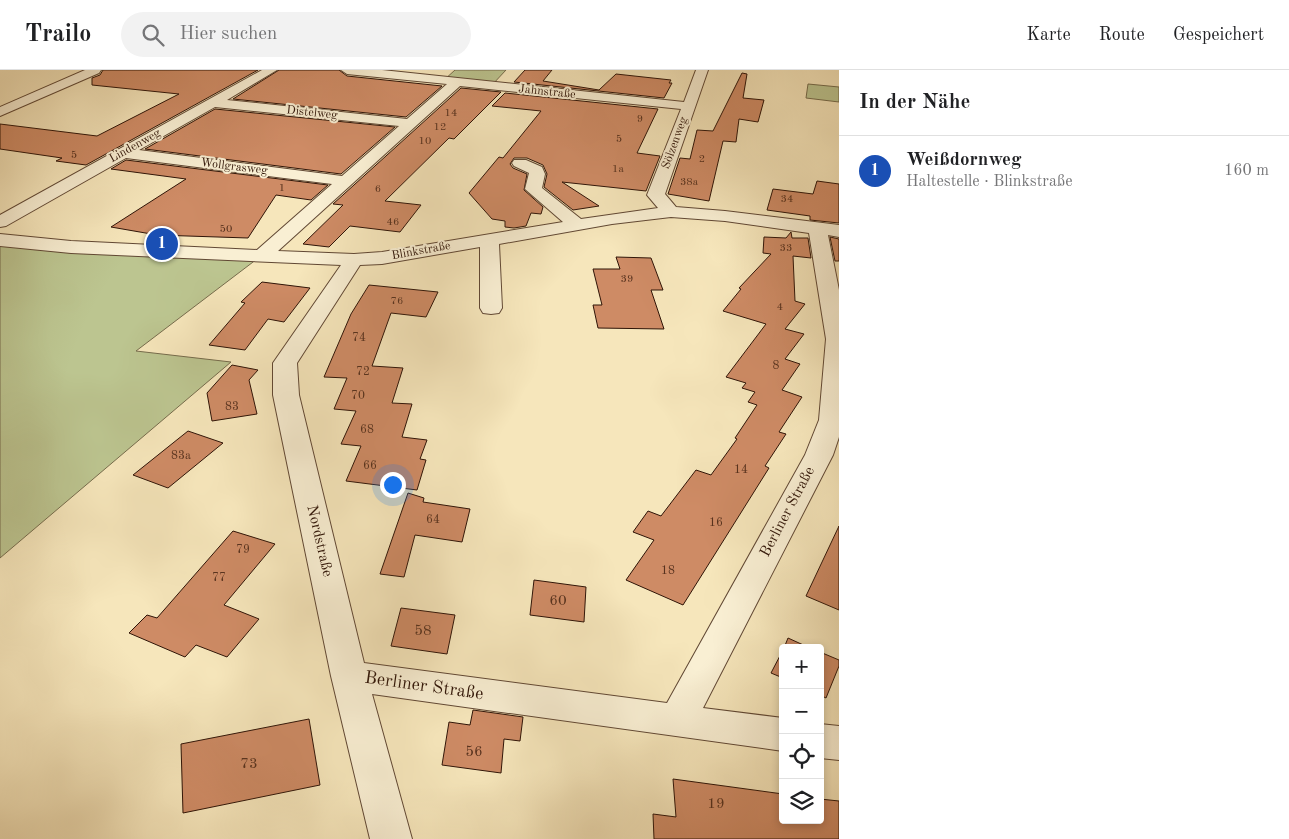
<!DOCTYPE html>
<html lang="de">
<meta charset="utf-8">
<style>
body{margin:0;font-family:"Old Standard TT",serif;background:#f2f2f2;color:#202124}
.controls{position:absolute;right:15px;bottom:15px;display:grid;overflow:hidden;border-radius:5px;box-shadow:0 2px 8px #0003}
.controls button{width:45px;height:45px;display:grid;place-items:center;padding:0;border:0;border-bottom:1px solid #e0e0e0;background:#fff;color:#202124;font:25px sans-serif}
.you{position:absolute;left:392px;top:414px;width:18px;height:18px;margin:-12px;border:4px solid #fff;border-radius:50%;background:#1a73e8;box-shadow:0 0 0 8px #1a73e833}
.badge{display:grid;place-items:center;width:32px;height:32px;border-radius:50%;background:#8f2418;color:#fff;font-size:16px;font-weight:700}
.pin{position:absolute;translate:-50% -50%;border:2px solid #fff;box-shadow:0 1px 5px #0006}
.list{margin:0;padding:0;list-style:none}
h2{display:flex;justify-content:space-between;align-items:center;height:65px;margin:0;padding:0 20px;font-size:21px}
h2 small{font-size:16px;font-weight:400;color:#757577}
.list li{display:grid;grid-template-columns:32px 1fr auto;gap:15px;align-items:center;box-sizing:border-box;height:70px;padding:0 20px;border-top:1px solid #e0e0e0}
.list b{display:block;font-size:19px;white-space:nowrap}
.list p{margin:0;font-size:16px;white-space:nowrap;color:#757577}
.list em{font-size:16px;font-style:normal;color:#757577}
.icon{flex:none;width:28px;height:28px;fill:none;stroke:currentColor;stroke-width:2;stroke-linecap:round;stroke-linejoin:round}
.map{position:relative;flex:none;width:839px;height:769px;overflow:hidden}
header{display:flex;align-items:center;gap:30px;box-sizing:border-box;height:70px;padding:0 25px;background:#fff;border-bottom:1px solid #e0e0e0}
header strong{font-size:24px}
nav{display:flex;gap:28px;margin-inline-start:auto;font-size:18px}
.search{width:350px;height:45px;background:#f2f2f2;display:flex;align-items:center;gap:12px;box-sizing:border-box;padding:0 18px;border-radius:28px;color:#757577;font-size:19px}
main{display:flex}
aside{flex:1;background:#fff}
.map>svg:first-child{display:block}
.green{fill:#bcc590;stroke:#766c4c}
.building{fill:#ce8b65;stroke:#2f1407}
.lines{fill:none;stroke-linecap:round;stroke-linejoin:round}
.minor-casing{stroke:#614834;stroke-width:2}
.minor{fill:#f9efd3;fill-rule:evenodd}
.labels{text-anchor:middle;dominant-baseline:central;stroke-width:4;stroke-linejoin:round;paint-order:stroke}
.far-number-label{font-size:11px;fill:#57321e}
.far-street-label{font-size:12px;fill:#2f1407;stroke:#f9efd3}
.number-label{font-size:12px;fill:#57321e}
.street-label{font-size:15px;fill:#2f1407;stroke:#f9efd3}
.near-number-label{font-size:15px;fill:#57321e}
.near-street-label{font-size:18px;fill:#2f1407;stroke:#f9efd3}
</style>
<header>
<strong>Trailo</strong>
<div class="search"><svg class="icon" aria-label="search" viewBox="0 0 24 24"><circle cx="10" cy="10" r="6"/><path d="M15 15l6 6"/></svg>Hier suchen</div>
<nav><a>Karte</a><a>Route</a><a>Gespeichert</a></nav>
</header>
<main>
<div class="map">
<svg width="839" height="769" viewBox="0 0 839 769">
<rect width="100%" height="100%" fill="#f6e6bb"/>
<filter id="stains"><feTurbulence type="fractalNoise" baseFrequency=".004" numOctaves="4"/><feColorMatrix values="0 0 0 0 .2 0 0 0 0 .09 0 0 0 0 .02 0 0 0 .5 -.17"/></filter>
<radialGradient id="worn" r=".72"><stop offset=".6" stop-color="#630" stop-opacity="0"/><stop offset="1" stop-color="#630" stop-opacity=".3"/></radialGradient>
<path class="green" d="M455,0H506L492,15L444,10Z
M808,14L839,17V32L806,28Z
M0,174L257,189L136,281L231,292L0,488Z"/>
<path class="building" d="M103,0H258L86,95L56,91L62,88L0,79V54L97,66L179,24L92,15V8L100,5Z
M279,0H339L347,6L442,16L406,47L233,29Z
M525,0H552L543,11L599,20L616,4L671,10L669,13H672L664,28L514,12Z
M742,3L747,4L743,28L764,30L758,52L739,49L736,72L723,71L709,131L668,124L680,88L690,89L697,60L713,61Z
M461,18L501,22L454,69L449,68L385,131L421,135L400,162L350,156L329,177L303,174L343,135L333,134Z
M505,23L658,39L637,83L660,86L646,121L562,112L599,136L573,140L544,117L547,104L543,95L527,88H514L510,94L513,98L527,104L524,120L543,137L541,144L531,143L526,156L514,158L505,157V151L492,149L469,123L499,87L503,88L541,41L492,36Z
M215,39L395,57L341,104L145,79Z
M126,90L328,115L311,130L276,125L248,168L157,165L111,157L186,109L111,99Z
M817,111L839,114V153L810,150V146L767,140L773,119L813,124Z
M791,162L792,168H808L811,188L793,186L795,231L805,234L785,259L804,264L785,289L800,294L782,320L802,327L779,362L786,364L765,396L769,398L683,535L626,510L654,470L633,462L648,441L661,446L696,400L711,405L737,369L735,368L757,335L748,332L755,322L742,318L746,313L726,307L766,254L723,241L741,219L739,218L771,184L763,183L764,167L786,168Z
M830,167L839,169V191H835Z
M616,187L651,188L663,220H651L664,259L598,258L593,235H602L593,199H620Z
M262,212L310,218L284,252L268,249L245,280L209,275L245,233L241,232Z
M369,215L438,222L426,247L391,243L372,296L403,298L392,333L412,334L402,367L427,370L420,389L426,390L417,420L346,411L361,376L341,374L356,341L334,339L347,308L324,307L351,244Z
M232,295L258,300L249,310L257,344L212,351L207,323Z
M188,361L223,373L168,418L133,405Z
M408,423L424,428L423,432L470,439L462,472L415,465L404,507L380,504Z
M839,456V540L806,526Z
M233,461L275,474L224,535L259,549L227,587L196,575L185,587L129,563L147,545L157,548Z
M534,510L586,517L584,552L530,545Z
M401,538L455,545L447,584L391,576Z
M788,568L810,578H784Z
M783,580V608L771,603Z
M820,582L839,590V596L826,628L820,625Z
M473,640L523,647L520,671L504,669L501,703L442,695L449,652L470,655Z
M309,649L320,715L183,743L181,674Z
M673,709L783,724V750H820V729L839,731V769H654L653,744L676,747Z"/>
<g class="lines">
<g class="minor-casing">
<path id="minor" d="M85,0H101L99,3L0,46V37Z
M262,0H277L227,30L407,49L447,14L347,4L341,0H382L684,32L696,0H708L665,124L676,137L725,141L839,155V167L828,165L839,220V367L833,385L703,638L783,648V681L372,624L412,769H370L331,606L273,325V293L341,195L71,183L0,176V164L71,171L257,180L332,114L126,88L6,156L0,157V145ZM460,16L681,39L647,125L658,138L581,149L542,118L545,104L542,97L526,90H514L512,93L514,96L529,103L525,119L563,152L382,182L354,184L278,181ZM215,37L399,56L342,106L139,80ZM671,147L725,151L809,163L826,269L819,350L805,385L667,633L364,593L299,325L297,293L360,195L382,194L480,177V238L483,243L491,244L499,243L502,238L499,174L612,154Z
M820,654L839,656V690L820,688Z"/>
</g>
<use href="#minor" class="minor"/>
</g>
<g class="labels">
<g class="far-number-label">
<text x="451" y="43">14</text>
<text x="640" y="49">9</text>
<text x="440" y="57">12</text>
<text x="619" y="69">5</text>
<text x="425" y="71">10</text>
<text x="74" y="85">5</text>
<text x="702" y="89">2</text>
<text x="618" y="99">1a</text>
<text x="689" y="112">38a</text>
<text x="282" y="118">1</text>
<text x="378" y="119">6</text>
<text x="787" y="129">34</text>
<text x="393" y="152">46</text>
<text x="226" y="159">50</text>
<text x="786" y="178">33</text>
<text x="627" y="209">39</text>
<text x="397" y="231">76</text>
<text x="780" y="237">4</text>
</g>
<g class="far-street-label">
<text transform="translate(547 22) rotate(6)">Jahnstraße</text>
<text transform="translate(312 43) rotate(6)">Distelweg</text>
<text transform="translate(675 73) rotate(-70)">Sölzenweg</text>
<text transform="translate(135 76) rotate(-29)">Lindenweg</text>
<text transform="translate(234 97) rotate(7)">Wollgrasweg</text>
<text transform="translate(421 181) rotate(-10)">Blinkstraße</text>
</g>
<g class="number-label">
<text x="359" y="268">74</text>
<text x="776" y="296">8</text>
<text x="363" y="302">72</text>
<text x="358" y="326">70</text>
<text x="232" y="337">83</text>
<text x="367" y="360">68</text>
<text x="181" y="386">83a</text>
<text x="370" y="396">66</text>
<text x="741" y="400">14</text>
<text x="433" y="450">64</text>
<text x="716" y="453">16</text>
<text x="243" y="480">79</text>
<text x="668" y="501">18</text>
<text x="219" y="508">77</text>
</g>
<g class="street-label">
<text transform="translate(788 442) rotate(-62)">Berliner Straße</text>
<text transform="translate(319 471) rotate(77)">Nordstraße</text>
</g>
<g class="near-number-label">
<text x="558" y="531">60</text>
<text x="423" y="561">58</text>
<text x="474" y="682">56</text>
<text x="249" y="694">73</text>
<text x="716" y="734">19</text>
</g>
<g class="near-street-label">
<text transform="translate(424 616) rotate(8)">Berliner Straße</text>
</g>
</g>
<rect width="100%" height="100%" filter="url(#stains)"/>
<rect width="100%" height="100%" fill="url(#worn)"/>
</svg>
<div class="controls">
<button>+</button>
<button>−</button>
<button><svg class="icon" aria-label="locate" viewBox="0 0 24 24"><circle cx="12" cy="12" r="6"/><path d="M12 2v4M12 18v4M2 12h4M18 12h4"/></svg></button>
<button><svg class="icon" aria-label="layers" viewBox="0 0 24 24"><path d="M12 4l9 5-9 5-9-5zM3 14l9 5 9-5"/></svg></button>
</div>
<div class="you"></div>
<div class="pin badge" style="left:162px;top:174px;background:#1a4fb4">1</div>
</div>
<aside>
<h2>In der Nähe<small></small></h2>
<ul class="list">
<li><span class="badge" style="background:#1a4fb4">1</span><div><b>Weißdornweg</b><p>Haltestelle · Blinkstraße</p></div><em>160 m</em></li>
</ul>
</aside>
</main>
